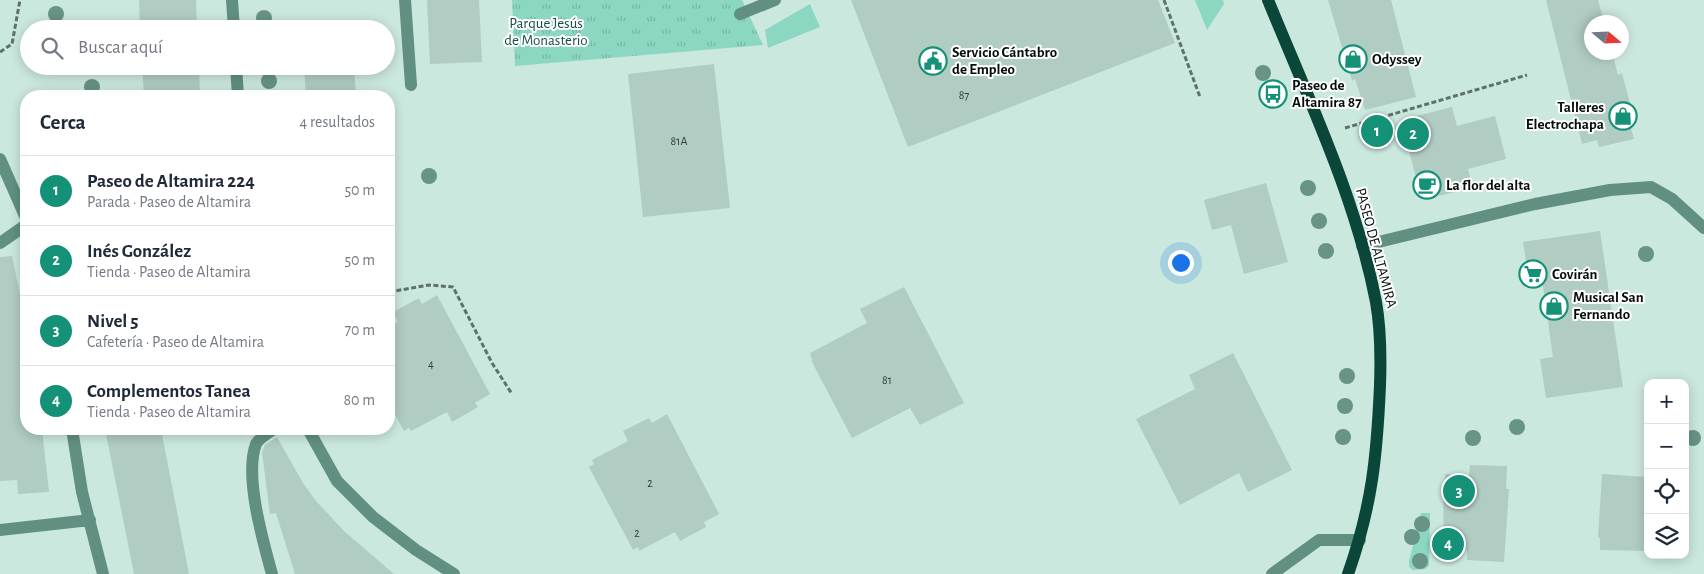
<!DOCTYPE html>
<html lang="es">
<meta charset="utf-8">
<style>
body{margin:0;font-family:"Alegreya Sans",sans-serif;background:#f2f2f3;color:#1f2937}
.controls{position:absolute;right:15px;bottom:15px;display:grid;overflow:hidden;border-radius:10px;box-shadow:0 2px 12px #0003}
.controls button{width:45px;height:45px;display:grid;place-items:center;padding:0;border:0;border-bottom:1px solid #e0e1e3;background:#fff;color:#1f2937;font:25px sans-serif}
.compass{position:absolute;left:1584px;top:15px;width:45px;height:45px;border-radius:50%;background:#fff;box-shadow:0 2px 12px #0003;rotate:109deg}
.you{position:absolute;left:1180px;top:262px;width:18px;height:18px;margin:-12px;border:4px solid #fff;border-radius:50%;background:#1a73e8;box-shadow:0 0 0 8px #1a73e833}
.badge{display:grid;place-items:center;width:32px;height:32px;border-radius:50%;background:#149177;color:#fff;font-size:16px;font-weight:700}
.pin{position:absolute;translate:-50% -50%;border:2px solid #fff;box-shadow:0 1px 5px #0006}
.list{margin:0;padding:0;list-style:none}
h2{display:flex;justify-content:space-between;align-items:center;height:65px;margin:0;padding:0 20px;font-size:21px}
h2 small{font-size:16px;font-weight:400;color:#747a83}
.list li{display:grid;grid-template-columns:32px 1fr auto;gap:15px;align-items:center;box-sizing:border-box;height:70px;padding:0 20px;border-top:1px solid #e0e1e3}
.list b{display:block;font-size:19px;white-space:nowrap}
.list p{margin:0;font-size:16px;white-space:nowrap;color:#747a83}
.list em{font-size:16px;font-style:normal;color:#747a83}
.icon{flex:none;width:28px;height:28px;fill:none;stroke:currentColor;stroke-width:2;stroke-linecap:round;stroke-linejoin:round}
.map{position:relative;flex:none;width:1704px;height:574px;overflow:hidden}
.search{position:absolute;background:#fff;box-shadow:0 2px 12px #0003;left:20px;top:20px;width:375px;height:55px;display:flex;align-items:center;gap:12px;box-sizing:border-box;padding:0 18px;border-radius:28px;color:#747a83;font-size:19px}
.panel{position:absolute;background:#fff;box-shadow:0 2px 12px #0003;left:20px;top:90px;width:375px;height:345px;border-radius:20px}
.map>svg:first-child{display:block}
.grass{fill:#8bd7c1}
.park{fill:url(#park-tufts)}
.building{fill:#b0ccc3}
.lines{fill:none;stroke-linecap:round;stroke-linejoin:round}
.path{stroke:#5f716b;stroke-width:3;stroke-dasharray:5 2.5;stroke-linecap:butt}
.minor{stroke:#619082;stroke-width:12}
.major{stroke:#0a473a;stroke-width:12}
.tree{fill:#689387}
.labels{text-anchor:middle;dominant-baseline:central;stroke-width:4;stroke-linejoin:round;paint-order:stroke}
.number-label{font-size:12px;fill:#303e39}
.park-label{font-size:15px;fill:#174e40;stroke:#fff}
.poi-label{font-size:15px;font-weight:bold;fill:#050e0b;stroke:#fff;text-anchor:start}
.street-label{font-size:15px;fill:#050e0b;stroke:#fff}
</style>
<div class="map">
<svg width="1704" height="574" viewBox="0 0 1704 574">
<defs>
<pattern id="park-tufts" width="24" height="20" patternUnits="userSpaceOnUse" patternTransform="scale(1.25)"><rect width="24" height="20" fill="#8bd7c1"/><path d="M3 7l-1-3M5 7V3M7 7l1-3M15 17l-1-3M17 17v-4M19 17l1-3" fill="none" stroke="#76b7a4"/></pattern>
</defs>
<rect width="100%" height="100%" fill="#cbe8de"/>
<path class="grass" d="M1195,0H1223L1224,4L1207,30Z
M810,4L820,27L768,48L765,30Z
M1421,513H1430L1429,566L1425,569L1413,570L1409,567V561Z"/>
<path class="park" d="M512,0H742L763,45L515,66Z"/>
<path class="building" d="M139,0H196L197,29H140Z
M427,0H479L482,62L430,64Z
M851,0H1158L1175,43L908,147Z
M1328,0H1391L1416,97L1365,110L1355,79L1352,81Z
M1546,0H1598L1604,22H1592V52H1612L1618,75L1622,73L1635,123L1630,125L1634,139L1599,147L1597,140L1582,144Z
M714,64L730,208L643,217L628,74Z
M142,66H199L200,96H144Z
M304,66H354L356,96H306Z
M1452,107L1457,126L1495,116L1506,159L1468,169L1473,188L1438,196L1437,189L1420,193L1401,120Z
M1266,183L1288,262L1244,274L1231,225L1212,230L1204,200Z
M1600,231L1623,387L1546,398L1540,359L1553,357L1542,279L1529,281L1523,242Z
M12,256L26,324V429H42L49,492L18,494L17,480L0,481V257Z
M904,287L964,403L920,425L910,408L852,438L813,364L810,353L867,323L860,309Z
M437,295L490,394L475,403L478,407L452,422L447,412L411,431L409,428L404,431L390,405L395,402L389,384V327L398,322L393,312L419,298L422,304Z
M1233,353L1292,470L1248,492L1239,473L1180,505L1136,419L1195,389L1189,375Z
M667,414L719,514L704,522L706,527L680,541L675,532L639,551L638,547L633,550L589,467L594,464L592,460L628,441L623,431L649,418L652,423Z
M105,429H161L189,574H134Z
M277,437L303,483L316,501L344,531L394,574H295L276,513L270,514L262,452L265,445Z
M1470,465L1507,466L1506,489H1509L1504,562L1467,560V550H1444L1443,487L1445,486V474L1469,475Z
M1602,474L1648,477V551L1600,550V538L1598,537Z"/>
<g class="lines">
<path class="path" d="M1164,0L1200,97
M0,52L12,44L20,0
M1345,128L1527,75
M389,135L392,207
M389,292L429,285L453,287L492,363L512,394"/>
<path class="minor" d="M232,0L234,29
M405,0L411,85
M740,14L775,0
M236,66L238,96
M0,159L26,218
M0,243L26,225
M1362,246L1535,204L1610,190L1651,187L1672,199L1704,228
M72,429L82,492L103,574
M308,429L337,481L373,517L416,550L454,574
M0,530L90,520
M272,574C263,541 244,476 256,444C259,438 268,433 274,429
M1272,574L1319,540H1360"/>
<path class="major" d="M1268,0C1308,98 1356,198 1376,302C1381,330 1381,357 1380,385C1377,456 1372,506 1348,574"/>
</g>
<g class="tree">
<circle cx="56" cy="14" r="8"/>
<circle cx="264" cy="18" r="8"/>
<circle cx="1263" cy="73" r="8"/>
<circle cx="269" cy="81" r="8"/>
<circle cx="92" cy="87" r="8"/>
<circle cx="429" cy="176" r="8"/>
<circle cx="1308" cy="188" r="8"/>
<circle cx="1319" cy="221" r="8"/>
<circle cx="1326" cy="251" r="8"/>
<circle cx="1646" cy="254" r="8"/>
<circle cx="1347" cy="376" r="8"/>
<circle cx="1345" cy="406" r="8"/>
<circle cx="1517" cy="427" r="8"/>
<circle cx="1343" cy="437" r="8"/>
<circle cx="1473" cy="438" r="8"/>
<circle cx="1693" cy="438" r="8"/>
<circle cx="1422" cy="524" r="8"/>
<circle cx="1412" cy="537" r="8"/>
<circle cx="1420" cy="561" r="8"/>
</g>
<defs>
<g id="shop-ring" transform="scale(1.4375)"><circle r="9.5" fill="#fff" stroke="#149177" stroke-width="1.5"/><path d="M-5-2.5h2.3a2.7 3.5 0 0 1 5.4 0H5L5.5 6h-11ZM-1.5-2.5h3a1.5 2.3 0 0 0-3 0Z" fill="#149177"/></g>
<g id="civic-ring" transform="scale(1.4375)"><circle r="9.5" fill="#fff" stroke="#149177" stroke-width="1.5"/><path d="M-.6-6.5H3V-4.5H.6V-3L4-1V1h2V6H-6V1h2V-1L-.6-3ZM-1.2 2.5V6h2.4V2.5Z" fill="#149177"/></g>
<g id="bus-ring" transform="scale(1.4375)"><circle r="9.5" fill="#fff" stroke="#149177" stroke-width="1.5"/><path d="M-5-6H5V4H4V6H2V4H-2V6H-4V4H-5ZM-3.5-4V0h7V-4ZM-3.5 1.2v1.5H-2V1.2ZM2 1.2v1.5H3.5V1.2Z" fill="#149177"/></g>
<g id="cafe-ring" transform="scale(1.4375)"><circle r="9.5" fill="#fff" stroke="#149177" stroke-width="1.5"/><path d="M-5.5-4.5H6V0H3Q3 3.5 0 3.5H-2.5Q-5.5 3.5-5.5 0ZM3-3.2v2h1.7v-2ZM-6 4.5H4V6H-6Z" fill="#149177"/></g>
<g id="supermarket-ring" transform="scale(1.4375)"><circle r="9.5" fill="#fff" stroke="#149177" stroke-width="1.5"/><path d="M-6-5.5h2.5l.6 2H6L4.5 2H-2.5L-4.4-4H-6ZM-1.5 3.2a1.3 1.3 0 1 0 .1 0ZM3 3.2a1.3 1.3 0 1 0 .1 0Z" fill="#149177"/></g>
</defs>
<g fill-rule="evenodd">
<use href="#shop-ring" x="1353" y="59"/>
<use href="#civic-ring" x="933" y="61"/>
<use href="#bus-ring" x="1273" y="94"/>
<use href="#shop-ring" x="1623" y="116"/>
<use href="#cafe-ring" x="1427" y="185"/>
<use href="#supermarket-ring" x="1533" y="274"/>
<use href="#shop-ring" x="1554" y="306"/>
</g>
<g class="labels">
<g class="number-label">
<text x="964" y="95">87</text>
<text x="679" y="141">81A</text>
<text x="431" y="364">4</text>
<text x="887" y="380">81</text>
<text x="650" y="483">2</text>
<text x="637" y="533">2</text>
</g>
<g class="park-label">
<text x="546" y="23">Parque Jesús<tspan x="546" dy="17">de Monasterio</tspan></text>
</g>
<g class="poi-label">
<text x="952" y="52">Servicio Cántabro<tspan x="952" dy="17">de Empleo</tspan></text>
<text x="1372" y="59">Odyssey</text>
<text x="1292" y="85">Paseo de<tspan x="1292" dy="17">Altamira 87</tspan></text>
<text x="1604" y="107" text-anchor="end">Talleres<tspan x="1604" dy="17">Electrochapa</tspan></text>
<text x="1446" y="185">La flor del alta</text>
<text x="1552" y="274">Covirán</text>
<text x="1573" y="297">Musical San<tspan x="1573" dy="17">Fernando</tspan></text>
</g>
<g class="street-label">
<text transform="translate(1376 248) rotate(75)">PASEO DE ALTAMIRA</text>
</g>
</g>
</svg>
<div class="controls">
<button>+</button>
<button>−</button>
<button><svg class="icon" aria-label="locate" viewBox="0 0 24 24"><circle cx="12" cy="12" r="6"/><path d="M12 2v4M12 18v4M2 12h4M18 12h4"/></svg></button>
<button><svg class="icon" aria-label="layers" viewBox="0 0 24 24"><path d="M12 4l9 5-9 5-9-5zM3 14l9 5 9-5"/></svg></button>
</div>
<svg class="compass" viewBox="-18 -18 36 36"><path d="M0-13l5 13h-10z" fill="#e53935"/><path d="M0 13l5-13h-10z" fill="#747a83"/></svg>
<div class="you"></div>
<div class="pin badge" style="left:1377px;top:131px">1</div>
<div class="pin badge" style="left:1413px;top:134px">2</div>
<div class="pin badge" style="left:1459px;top:491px">3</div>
<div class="pin badge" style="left:1448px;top:544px">4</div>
<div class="search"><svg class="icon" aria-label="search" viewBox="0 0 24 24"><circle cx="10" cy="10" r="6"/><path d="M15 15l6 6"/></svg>Buscar aquí</div>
<section class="panel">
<h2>Cerca<small>4 resultados</small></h2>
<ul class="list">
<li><span class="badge">1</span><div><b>Paseo de Altamira 224</b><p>Parada · Paseo de Altamira</p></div><em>50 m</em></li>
<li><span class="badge">2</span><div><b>Inés González</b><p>Tienda · Paseo de Altamira</p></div><em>50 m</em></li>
<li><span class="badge">3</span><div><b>Nivel 5</b><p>Cafetería · Paseo de Altamira</p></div><em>70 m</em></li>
<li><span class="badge">4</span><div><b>Complementos Tanea</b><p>Tienda · Paseo de Altamira</p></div><em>80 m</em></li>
</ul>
</section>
</div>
